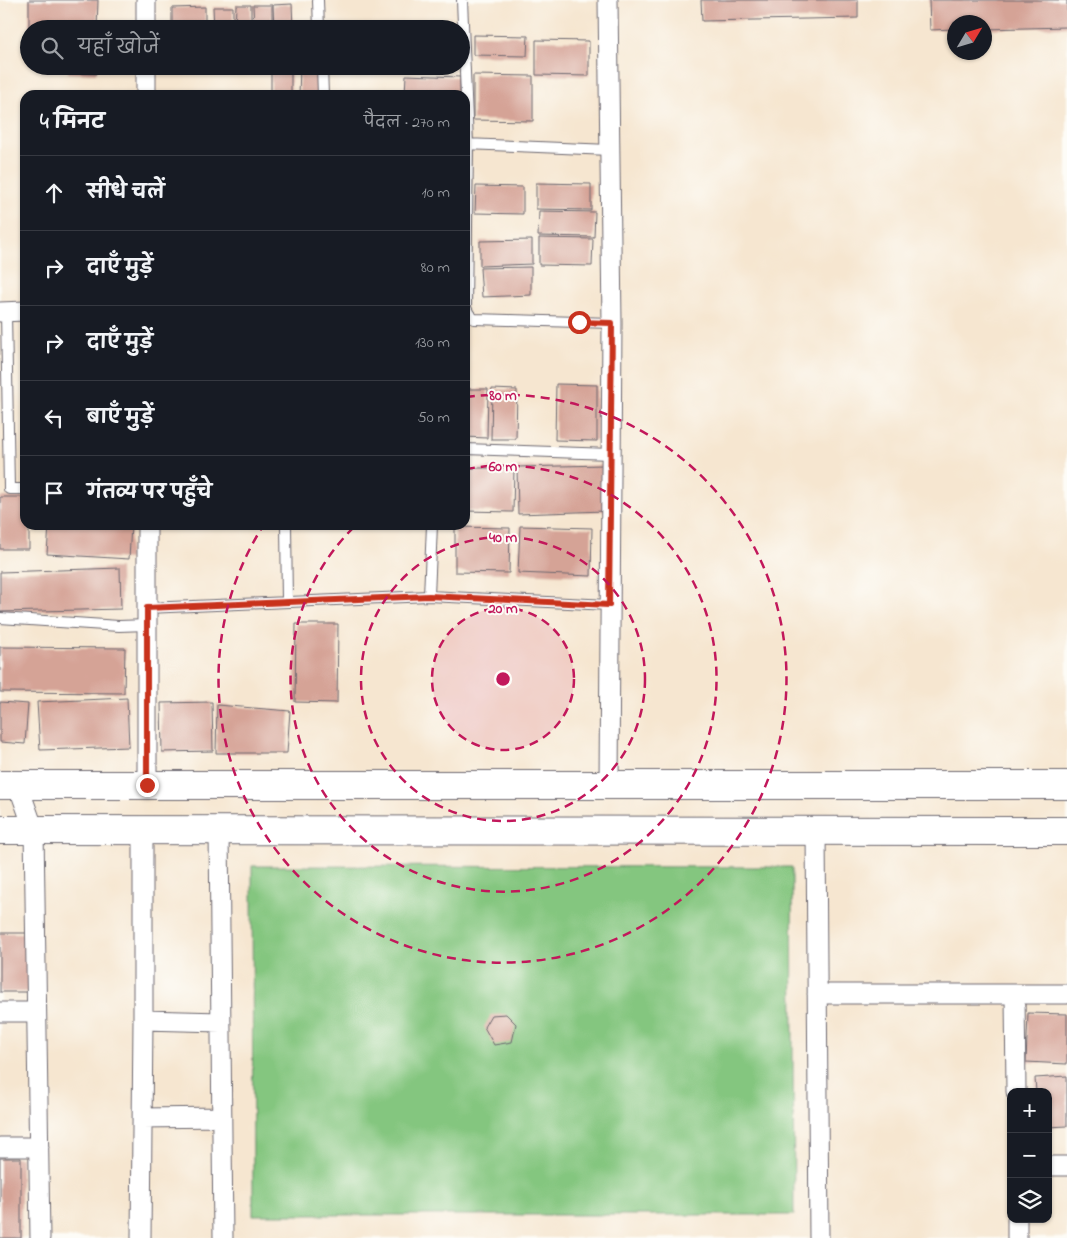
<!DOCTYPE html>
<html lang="hi">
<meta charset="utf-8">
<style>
body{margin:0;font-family:"Indie Flower","Playpen Sans Deva",sans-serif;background:#242831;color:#f1f3f6}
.controls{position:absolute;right:15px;bottom:15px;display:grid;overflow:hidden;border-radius:10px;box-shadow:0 1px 4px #0004}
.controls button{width:45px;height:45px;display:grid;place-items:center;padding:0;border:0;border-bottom:1px solid #363941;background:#171b24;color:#f1f3f6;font:25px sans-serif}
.compass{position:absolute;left:947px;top:15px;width:45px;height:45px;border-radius:50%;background:#171b24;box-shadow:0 1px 4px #0004;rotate:52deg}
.stop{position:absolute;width:15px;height:15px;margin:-11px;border:4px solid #c8321e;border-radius:50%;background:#fff}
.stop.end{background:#c8321e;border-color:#fff;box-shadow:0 1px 5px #0008}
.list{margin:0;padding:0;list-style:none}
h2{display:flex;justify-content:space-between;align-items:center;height:65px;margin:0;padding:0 20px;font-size:21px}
h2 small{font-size:16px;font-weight:400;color:#9ea1a6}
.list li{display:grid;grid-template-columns:32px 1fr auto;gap:15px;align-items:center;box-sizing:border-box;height:75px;padding:0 20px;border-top:1px solid #363941}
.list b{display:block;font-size:19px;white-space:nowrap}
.list em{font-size:16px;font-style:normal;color:#9ea1a6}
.icon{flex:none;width:28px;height:28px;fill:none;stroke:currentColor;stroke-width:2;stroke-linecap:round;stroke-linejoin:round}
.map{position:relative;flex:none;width:1067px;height:1238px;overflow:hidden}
.search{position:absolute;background:#171b24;box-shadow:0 1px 4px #0004;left:20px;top:20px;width:450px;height:55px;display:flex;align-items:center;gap:12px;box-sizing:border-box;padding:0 18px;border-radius:28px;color:#9ea1a6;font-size:19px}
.panel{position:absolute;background:#171b24;box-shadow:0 1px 4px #0004;left:20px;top:90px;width:450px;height:440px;border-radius:15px}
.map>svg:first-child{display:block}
.green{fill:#84c67f;stroke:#53745d}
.building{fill:#d5a396}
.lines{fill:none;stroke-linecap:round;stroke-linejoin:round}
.lane-casing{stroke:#6c676f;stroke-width:12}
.street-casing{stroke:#6c676f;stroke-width:21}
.secondary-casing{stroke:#6c676f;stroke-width:30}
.lane{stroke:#fff;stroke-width:10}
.street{stroke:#fff;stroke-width:19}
.secondary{stroke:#fff;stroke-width:28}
.route{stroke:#c8321e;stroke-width:6}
.ring{fill:none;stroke:#c2185b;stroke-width:2.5;stroke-dasharray:9 6}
.centre{fill:#c2185b;stroke:#fdfcf7;stroke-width:2.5}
.ring-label{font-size:15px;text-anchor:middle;font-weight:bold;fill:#c2185b;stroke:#fdfcf7;stroke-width:4;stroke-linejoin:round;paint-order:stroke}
</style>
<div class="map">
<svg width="1067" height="1238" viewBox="0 0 1067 1238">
<rect width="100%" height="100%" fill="#fdfcf7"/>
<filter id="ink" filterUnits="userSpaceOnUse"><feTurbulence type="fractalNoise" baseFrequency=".02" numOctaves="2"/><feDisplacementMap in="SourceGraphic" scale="10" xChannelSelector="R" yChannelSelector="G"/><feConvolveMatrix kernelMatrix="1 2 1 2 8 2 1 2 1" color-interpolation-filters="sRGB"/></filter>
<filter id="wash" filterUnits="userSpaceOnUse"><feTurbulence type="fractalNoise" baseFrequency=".0096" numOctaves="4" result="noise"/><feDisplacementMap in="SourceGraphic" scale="20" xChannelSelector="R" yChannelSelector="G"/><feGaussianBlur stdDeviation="1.12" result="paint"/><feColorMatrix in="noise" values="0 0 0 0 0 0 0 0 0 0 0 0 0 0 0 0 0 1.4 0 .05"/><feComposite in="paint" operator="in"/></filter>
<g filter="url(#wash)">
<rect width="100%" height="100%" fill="#f6e6d0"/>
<path class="green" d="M252,866L792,867L794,1215H253Z"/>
<g id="blocks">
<path class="building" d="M29,0H98L97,29H29Z
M701,0H858V18L702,21Z
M929,0H1067V27L984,29V22H954V29L930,30Z
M292,4L293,29H274L273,5Z
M236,5H251V29H235Z
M253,5H272V29H254Z
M205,7V29H172V8Z
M213,7H233V29H214Z
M473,35L528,36L527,56L473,55Z
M536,40L589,41V76L536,75Z
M68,66H97L96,74L68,73Z
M271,66H291V95H271Z
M300,67H319L318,95H299Z
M406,75L460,77V95H405Z
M473,75L533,76V121L473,120Z
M536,183L591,184V210L536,209Z
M476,186L523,187V214L475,213Z
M539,211L595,212L594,237L538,236Z
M539,238L593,239L592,266L539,265Z
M532,240V264L480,266V241Z
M531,267V295L482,297L480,268Z
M556,384L597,385V441L555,440Z
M465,389H488L487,438L465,437Z
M492,389L517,390L516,439H491Z
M604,465L605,511L518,514L517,467Z
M465,468H514L513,512L465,511Z
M0,497H25V525H29V549H0Z
M49,525H131L129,559L47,554Z
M520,526L592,528L591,576L518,573Z
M455,527L510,528L509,573L455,572Z
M120,568L121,609L0,612V572Z
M296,624H338L337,703L295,702Z
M0,647L125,648L124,693L0,692Z
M127,698L129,747L40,750L37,702Z
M0,702L28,704L25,744L0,742Z
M212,702L213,751L162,752L161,703Z
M217,705L290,711L287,753H216Z
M0,933H31V992H0Z
M1028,1013L1067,1014V1064L1026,1062Z
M506,1014L516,1024L512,1042L494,1045L484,1027L491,1015Z
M1067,1076V1126L1048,1127V1092H1036L1035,1078Z
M0,1158H21V1238H0Z"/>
</g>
</g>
<g filter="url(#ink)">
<use href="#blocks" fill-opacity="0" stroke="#6c676f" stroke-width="1"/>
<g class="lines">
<g class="lane-casing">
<path id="lane" d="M318,0L319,29
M462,0L468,144L466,308L469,314L474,319L612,323
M322,66L323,95
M465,144L610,150
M6,312L9,489H25
M465,449L611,454
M286,525L287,602
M429,596L432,525
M147,608L429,596L609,605
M0,618L119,626L147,625"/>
</g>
<g class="street-casing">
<path id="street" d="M146,0V29
M608,0L612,323L609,785
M146,66V95
M0,312L25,311
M147,525V785
M18,785L34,830L40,1238
M219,831L223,1238
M816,831L819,1238
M817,994H1067
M1015,994L1016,1092
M0,1012H36
M143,1020L221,1022
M142,1118L222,1117
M0,1147H39
M1048,1166H1067
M1017,1219V1238
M141,1238L143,1020V831"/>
</g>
<g class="secondary-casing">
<path id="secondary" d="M0,785H1067
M0,830L1067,831"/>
</g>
<use href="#lane" class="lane"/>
<use href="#street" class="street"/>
<use href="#secondary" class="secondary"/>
</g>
</g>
<g class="lines" filter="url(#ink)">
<path class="route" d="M147,785V608L429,596L609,605L612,323L579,322"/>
</g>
<circle cx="503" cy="679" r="71" fill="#c2185b" fill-opacity=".12"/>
<g class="ring">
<circle cx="503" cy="679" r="71"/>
<circle cx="503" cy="679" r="142"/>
<path d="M466 469A213 213 0 1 1 355 526"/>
<path d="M466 397A284 284 0 1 1 263 526"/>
</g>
<circle cx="503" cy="679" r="8" class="centre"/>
<g class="ring-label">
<text x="503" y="400">80 m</text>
<text x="503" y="471">60 m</text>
<text x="503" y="542">40 m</text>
<text x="503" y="613">20 m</text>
</g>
</svg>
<div class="controls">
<button>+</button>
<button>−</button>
<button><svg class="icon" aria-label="layers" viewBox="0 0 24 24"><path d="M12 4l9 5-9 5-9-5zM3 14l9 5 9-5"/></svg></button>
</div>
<svg class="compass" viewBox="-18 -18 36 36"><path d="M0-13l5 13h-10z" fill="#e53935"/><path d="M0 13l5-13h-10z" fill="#9ea1a6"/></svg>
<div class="stop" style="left:579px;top:322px"></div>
<div class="stop end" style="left:147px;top:785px"></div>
<div class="search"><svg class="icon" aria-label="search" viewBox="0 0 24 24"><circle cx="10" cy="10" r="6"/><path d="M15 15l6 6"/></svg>यहाँ खोजें</div>
<section class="panel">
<h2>4 मिनट<small>पैदल · 270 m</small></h2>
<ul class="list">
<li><svg class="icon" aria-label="ahead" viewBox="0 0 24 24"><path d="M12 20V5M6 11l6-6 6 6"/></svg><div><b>सीधे चलें</b></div><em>10 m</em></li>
<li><svg class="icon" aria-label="right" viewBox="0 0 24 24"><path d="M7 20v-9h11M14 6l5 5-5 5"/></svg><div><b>दाएँ मुड़ें</b></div><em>80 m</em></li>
<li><svg class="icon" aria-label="right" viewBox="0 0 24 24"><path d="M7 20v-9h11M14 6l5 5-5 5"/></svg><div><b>दाएँ मुड़ें</b></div><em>130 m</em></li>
<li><svg class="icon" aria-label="left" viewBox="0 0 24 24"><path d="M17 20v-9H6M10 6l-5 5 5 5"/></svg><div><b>बाएँ मुड़ें</b></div><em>50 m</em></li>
<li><svg class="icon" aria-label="arrive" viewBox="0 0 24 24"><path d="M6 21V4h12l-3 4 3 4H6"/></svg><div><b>गंतव्य पर पहुँचे</b></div></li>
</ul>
</section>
</div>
